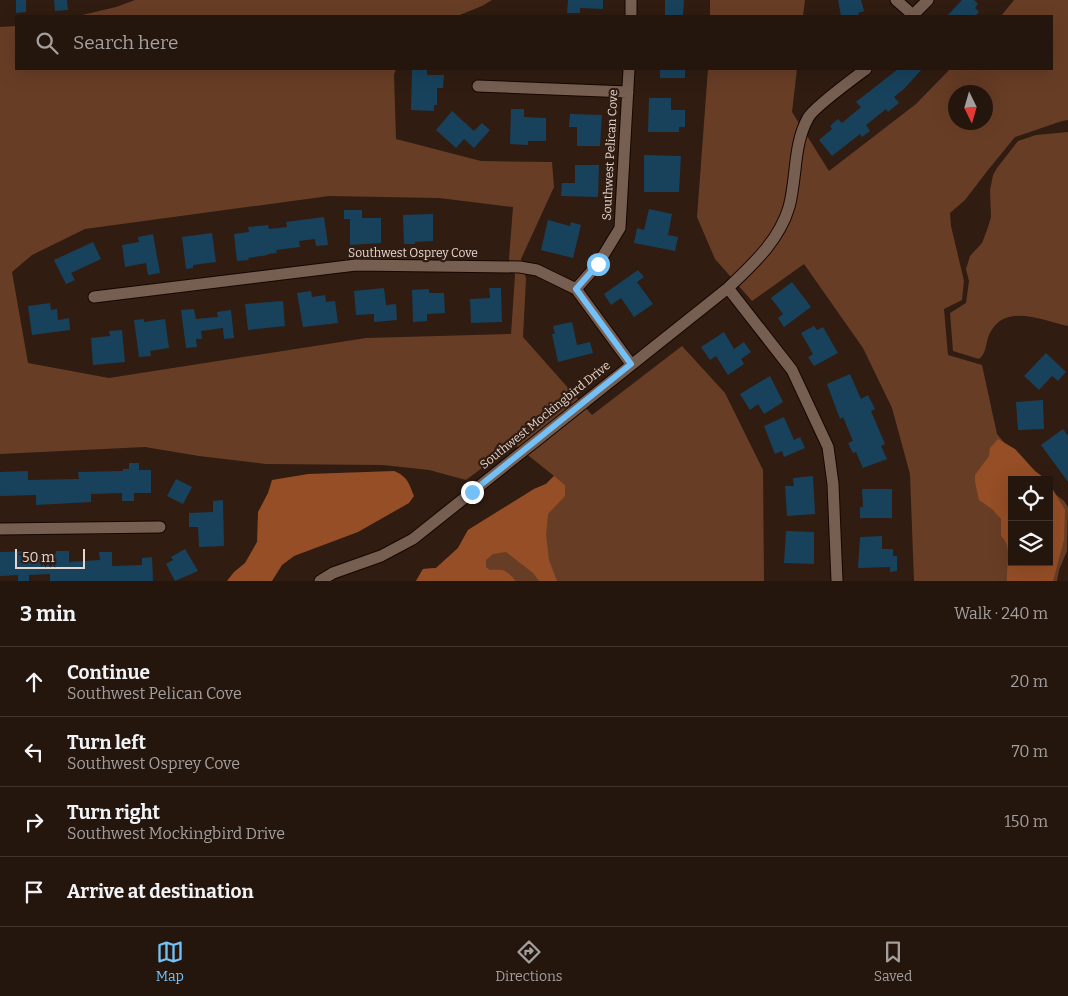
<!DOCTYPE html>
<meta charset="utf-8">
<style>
body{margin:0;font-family:Bitter,serif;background:#30221b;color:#f1f3f6}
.controls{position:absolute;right:15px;bottom:15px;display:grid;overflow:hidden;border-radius:0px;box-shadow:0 5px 20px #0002}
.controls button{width:45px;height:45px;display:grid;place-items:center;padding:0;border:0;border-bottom:1px solid #41342e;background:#24150d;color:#f1f3f6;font:25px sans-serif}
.compass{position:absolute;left:948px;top:85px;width:45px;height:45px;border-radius:50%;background:#24150d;box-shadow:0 5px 20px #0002;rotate:175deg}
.scale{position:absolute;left:15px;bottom:12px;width:70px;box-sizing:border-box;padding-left:5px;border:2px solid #e3d5ce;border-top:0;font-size:14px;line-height:18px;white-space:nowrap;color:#e3d5ce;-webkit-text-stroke:4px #301c11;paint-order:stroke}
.stop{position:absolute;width:15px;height:15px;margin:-11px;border:4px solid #73c1f6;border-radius:50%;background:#fff}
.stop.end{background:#73c1f6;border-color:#fff;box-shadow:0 1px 5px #0008}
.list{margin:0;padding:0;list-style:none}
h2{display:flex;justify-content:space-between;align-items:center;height:65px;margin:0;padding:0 20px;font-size:21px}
h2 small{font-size:16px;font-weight:400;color:#a39f9d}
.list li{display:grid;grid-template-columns:32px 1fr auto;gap:15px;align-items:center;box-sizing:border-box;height:70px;padding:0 20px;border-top:1px solid #41342e}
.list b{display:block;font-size:19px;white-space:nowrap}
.list p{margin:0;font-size:16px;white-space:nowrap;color:#a39f9d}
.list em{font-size:16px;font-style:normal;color:#a39f9d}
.icon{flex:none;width:28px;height:28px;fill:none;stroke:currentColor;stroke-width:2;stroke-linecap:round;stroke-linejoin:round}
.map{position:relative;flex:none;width:1068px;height:581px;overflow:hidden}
.search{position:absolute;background:#24150d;box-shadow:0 5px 20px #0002;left:15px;right:15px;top:15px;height:55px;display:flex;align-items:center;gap:12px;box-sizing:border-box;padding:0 18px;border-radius:0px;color:#a39f9d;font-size:19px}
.sheet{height:345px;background:#24150d}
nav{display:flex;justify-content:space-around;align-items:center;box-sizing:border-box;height:70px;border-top:1px solid #41342e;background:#24150d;font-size:14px;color:#a39f9d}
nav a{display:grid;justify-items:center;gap:2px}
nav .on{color:#73c1f6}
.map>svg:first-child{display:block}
.green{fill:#683d26;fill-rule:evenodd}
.water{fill:#954e26}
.building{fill:#18425c}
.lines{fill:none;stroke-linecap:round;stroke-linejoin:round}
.minor-casing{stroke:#170601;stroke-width:13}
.minor{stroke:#765e51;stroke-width:11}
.route{stroke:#73c1f6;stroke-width:6}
.labels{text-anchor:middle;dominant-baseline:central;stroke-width:4.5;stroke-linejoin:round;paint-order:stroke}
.street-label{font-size:12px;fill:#e3d5ce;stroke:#301c11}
</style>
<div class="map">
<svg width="1068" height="581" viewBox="0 0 1068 581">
<rect width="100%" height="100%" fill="#301c11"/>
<path class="green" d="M135,0H492L482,6L457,16H78L116,7Z
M710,0H805L803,16H710Z
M1014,0H1068V120L1062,121L1015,137L988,170L965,200L950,213L951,226L964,281L962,300L944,309L948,355L982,365L997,434L1030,473L1012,480V562H1049V489L1064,501L1068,507L1067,551L1059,570L1057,581H914L910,474L892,408L863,348L804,264L752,301L715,259L697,217L708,69H797L792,112L829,171L916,104L950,69H1052V16H1001ZM956,92H986V122H956Z
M16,26V69H396L394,75L396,139L481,161L552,162L554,187L521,259L526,279L523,337L592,415L682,346L725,393L763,470L764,581H416L423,569L436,568L458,548L468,530L534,489L546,484L554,476L514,444L466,480L429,470L383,465L266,464L199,456L145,447L0,454V27ZM329,196L439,198L513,207L509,259L515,275L511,334L366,338L109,378L28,363L12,272L32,255L85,229Z
M1068,132V326C1044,321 1007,303 991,331C985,340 988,352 979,359L953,351L950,313L966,303L969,281L966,269L970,256L982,243L987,230L991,217L990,190L993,175L997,168L1018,141L1036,135Z"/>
<path class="water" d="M998,439L1015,449L1035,471L1047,480H1012V562H1049V483L1065,510L1064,540L1053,581H1007C1006,566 1013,547 1001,536V519L992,509L979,500L975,482V475L989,456L990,448Z
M394,471C407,476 409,483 414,496L409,503L358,532L294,556L282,565L272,581H227L234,572L245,563L257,542L258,512L268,493L272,480L308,474Z
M554,476L565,485V496L548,514L546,535L549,560L557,581H539L533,573L506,552L493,554L486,560V567L490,570C505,569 506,570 516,581H416L423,569L436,568L458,548L468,530L534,489L546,484Z"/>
<path class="building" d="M16,0H26V12L16,13Z
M54,0H67L68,10L55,11Z
M568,0H603V9L580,8V13H567Z
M665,0H684L683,16H665Z
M838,0H861L864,11L858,13L859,16H841Z
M962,0H974L978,4L975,8L979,12L975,16H947Z
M412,69H427V75H444L443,88H437V105H434V111L411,110Z
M660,69H685V78H660Z
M898,69H922L904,89L894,97L899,103L888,112L886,109L866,125L870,131L862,137L860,134L832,156L819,140L832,129L830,126L838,119L842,123L861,107L856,102Z
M649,98H671V110H685V127H679V132H648Z
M511,109H524V117L546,118V141H528V145L510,144Z
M452,111L474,131L482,123L490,130L474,148L464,139L456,148L436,130Z
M570,114L602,115L600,146H577V127H569Z
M644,155L681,156L679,192H644Z
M575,165H599L598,197L561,196L562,183H575Z
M649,209L672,214L668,235L678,237L675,251L634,243L637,228L644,230Z
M344,210H362V218H381V243L350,245V219H344Z
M433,214V241L415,242V244H404L403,215Z
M324,217L328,245L316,246L315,239L299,241L300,247L276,250L277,253L268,254V255L248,258L249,260L237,261L234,234L249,232L248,227L268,225L269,229L287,227L286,222Z
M548,220L570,226L571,222L581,225L573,258L541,250Z
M212,233L216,262L193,265V268L186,269L182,237Z
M153,234L160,273L148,275L146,263L125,267L122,245L139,242L138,237Z
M93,242L101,259L71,273L75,280L66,284L54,260Z
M638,270L644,277L637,282L653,304L634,317L621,298L611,305L604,294Z
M792,282L811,307L784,327L778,318L783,314L771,298Z
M384,288L386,305L396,304L397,320L374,322V314L356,315L354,291Z
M489,288H501L502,322L471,323L470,299L490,298Z
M429,289V293H444L445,313L427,314V321L413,322L412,290Z
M311,291L312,297L325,295L326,302L335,301L338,323L303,327L297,293Z
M283,301L285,326L248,330L245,304Z
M50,303L51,310L57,309L58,320L69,318L70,330L32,335L28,306Z
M194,309L196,319L218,317L217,312L231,310L234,338L224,339L223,328L201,331L202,339H196L197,347L186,348L181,310Z
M144,319V322L165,319L169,348L150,351L151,356L139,357L134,320Z
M572,322L577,345L590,342L593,353L558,362L552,334H555L553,326Z
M814,326L817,330L823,327L838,353L814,366L808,357L813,354L801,333Z
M122,330L125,362L93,365L91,338L110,336L109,331Z
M724,332L734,349L744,342L751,352L741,359L744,364L728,375L716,356L710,360L701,347Z
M1046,353L1066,372L1058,381L1052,376L1039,390L1024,376Z
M850,374L861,399L868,395L875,409L871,411L885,444L881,446L887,459L863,468L856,452L853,453L848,443L853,441L843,417L840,419L827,384Z
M770,376L783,402L764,414L758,404L750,410L740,394Z
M1043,400L1044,429L1018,430L1016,402Z
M784,417L794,440L800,437L805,448L784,457L782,451L775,454L764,426Z
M1063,429L1068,436V482L1041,445Z
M129,463H139V470H151V493H134V501H122V493L91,494V502L36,505V495L0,496V472L28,471V480L79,479L78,472L123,471V469H129Z
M813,476L815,514L787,516L785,486H794L793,478Z
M176,479L192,487L183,504L167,496Z
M862,489H892V518H860V507H863Z
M223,500L224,546L199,547L198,527H189V513L213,512V501Z
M786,531L814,532V564L784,563Z
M882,536V549H893V556H897V571L890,572V567L858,568L860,537Z
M185,549L198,571L175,581L166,564L173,560L171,557Z
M29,551V556L56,554V551H69V562L100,560L99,552H112V566L142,565V558L152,557L153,581H50V574L29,575V581H18V575L0,576V552Z"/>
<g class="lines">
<g class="minor-casing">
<path id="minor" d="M896,0L913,15
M631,16V0
M912,16L928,0
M478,86L628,92
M728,288L792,370L828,447L833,484L837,581
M576,289L598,264L620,228L629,69
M94,297L356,265L520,267L537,270L576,289L631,364
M0,529L160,527
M320,581L333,573L381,556L413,539L728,288C753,264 779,241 789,207C797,178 793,145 808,118C813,108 854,78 866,69"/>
</g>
<use href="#minor" class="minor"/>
</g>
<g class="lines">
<path class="route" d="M472,492L631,364L576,289L598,264"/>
</g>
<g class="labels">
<g class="street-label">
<text transform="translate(610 155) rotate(-87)">Southwest Pelican Cove</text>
<text x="413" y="253">Southwest Osprey Cove</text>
<text transform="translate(545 415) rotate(-39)">Southwest Mockingbird Drive</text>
</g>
</g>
</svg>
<div class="controls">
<button><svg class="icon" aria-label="locate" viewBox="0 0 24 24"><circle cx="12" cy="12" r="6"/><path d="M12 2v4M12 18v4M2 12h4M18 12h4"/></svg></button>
<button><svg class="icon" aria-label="layers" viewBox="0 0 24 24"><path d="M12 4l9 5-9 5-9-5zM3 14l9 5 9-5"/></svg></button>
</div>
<svg class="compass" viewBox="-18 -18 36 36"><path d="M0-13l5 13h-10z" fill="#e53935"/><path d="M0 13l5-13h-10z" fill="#a39f9d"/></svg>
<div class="scale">50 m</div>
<div class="stop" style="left:598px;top:264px"></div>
<div class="stop end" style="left:472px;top:492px"></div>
<div class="search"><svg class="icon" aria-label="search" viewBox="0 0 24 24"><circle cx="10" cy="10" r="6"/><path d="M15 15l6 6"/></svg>Search here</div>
</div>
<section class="sheet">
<h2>3 min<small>Walk · 240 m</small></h2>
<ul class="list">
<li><svg class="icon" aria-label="ahead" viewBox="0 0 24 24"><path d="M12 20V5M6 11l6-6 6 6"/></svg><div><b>Continue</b><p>Southwest Pelican Cove</p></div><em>20 m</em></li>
<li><svg class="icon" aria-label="left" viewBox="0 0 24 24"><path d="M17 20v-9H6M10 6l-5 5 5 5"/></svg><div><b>Turn left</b><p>Southwest Osprey Cove</p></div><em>70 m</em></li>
<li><svg class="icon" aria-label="right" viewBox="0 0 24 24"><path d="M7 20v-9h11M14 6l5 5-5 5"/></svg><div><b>Turn right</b><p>Southwest Mockingbird Drive</p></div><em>150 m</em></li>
<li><svg class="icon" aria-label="arrive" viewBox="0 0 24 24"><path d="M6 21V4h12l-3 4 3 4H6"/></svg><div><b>Arrive at destination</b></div></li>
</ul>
</section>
<nav>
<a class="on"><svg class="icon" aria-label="map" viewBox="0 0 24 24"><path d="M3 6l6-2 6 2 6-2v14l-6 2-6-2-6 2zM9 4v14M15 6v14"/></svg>Map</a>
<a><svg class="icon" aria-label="directions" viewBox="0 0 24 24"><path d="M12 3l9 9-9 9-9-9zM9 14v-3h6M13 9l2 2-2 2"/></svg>Directions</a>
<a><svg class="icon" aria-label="saved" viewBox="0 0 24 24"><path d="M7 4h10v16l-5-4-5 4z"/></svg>Saved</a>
</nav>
